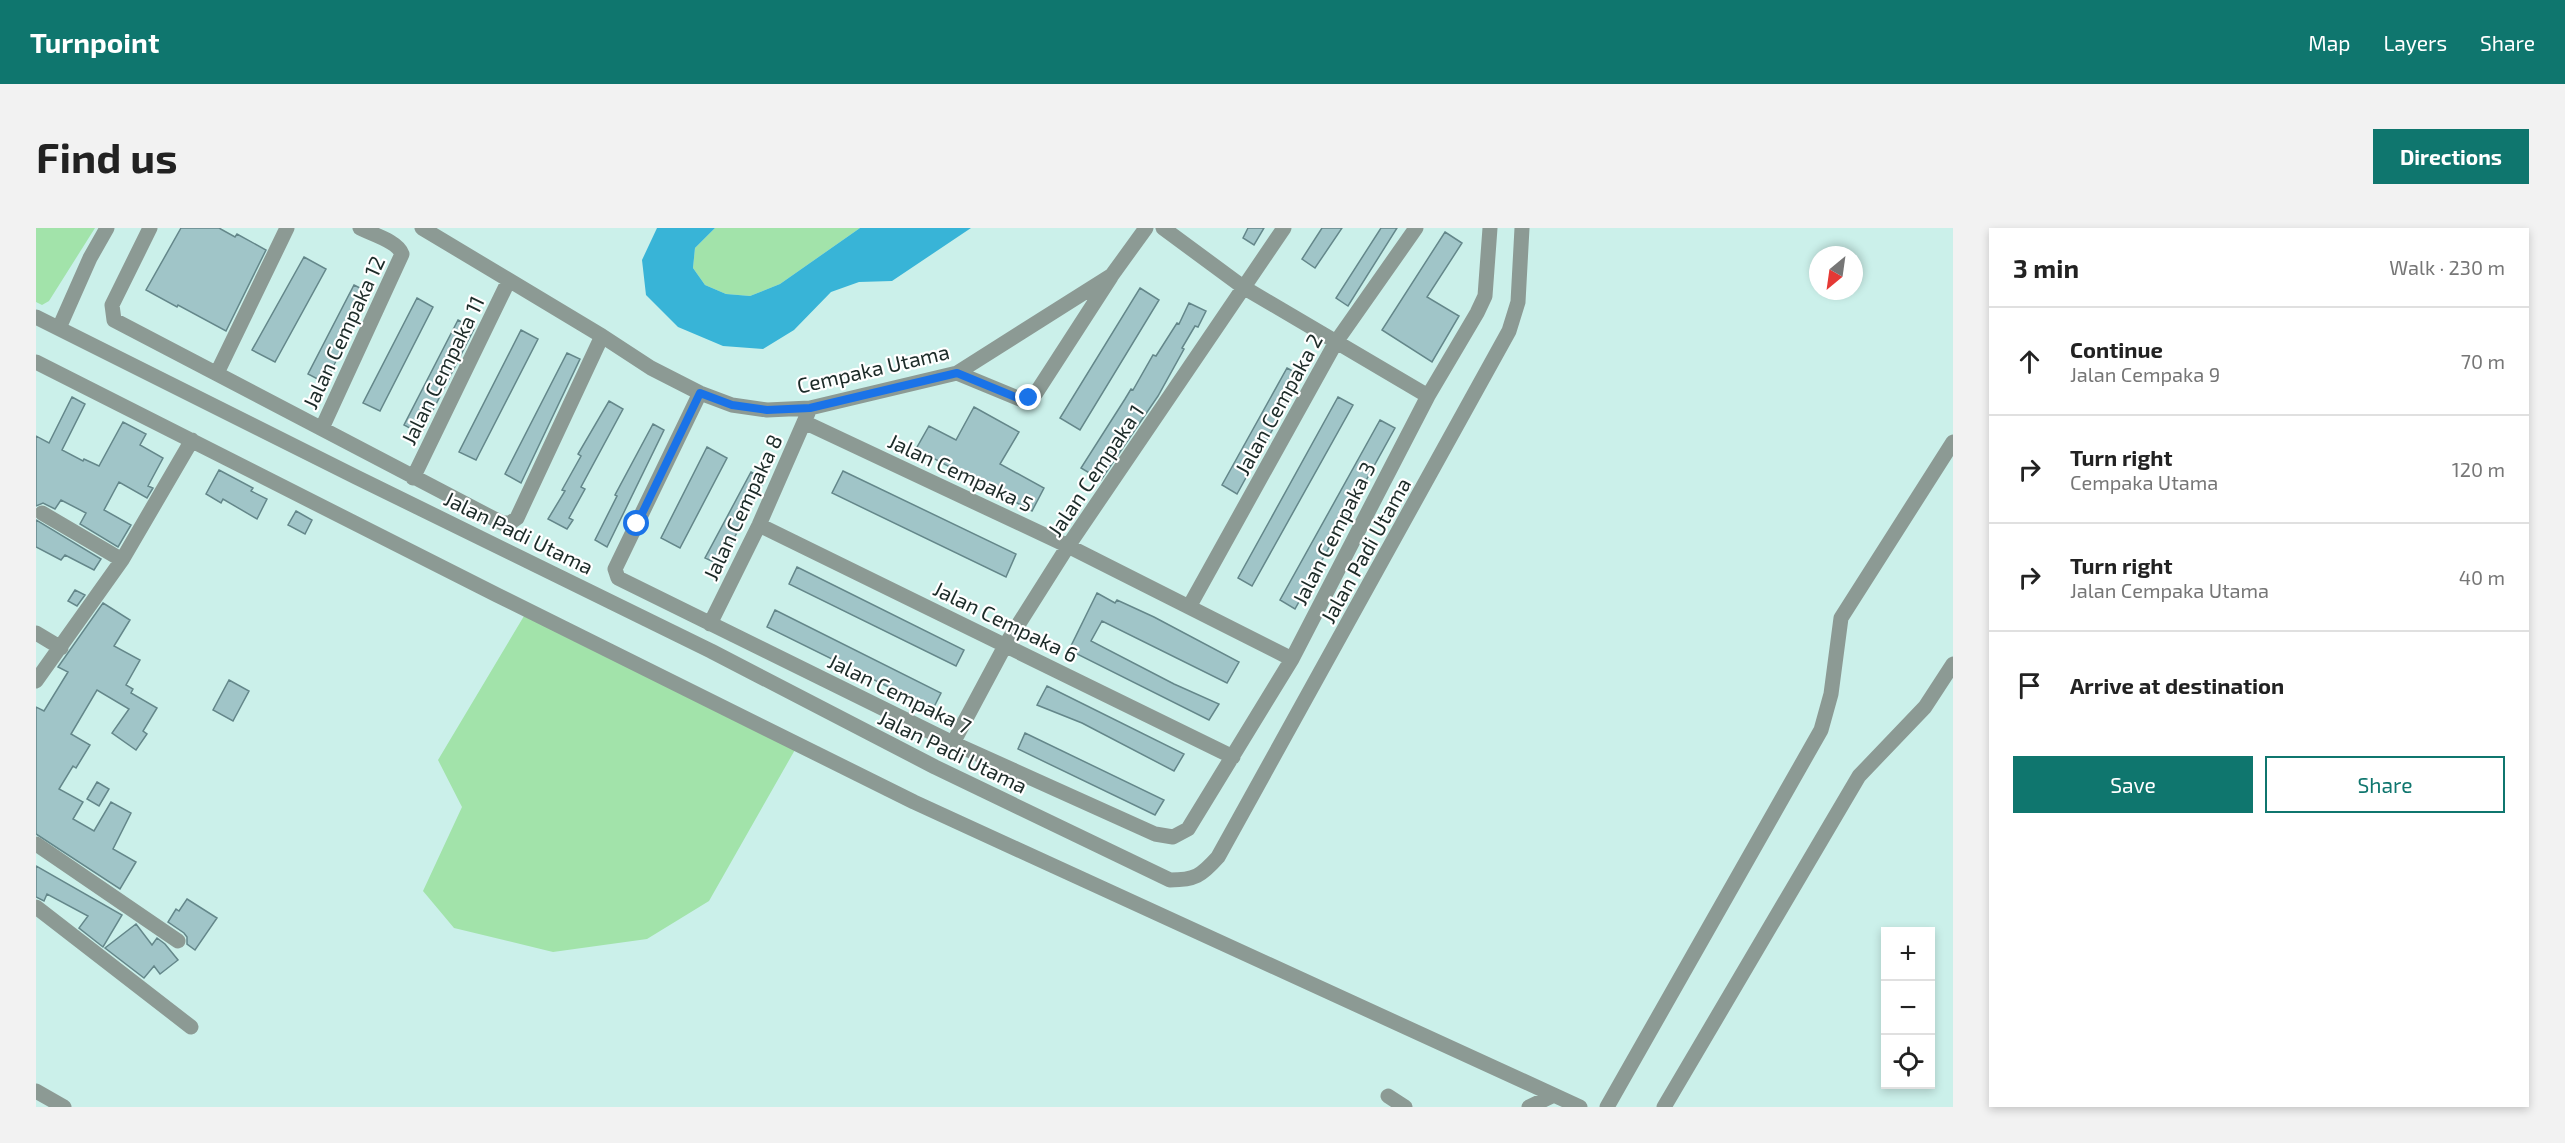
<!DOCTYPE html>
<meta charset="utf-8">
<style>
body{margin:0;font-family:"Exo 2",sans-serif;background:#f2f2f2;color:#222}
.controls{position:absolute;right:18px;bottom:18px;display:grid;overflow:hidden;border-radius:0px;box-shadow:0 3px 9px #0003}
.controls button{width:54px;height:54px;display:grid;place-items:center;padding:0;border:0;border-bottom:2px solid #e0e0e0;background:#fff;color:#222;font:30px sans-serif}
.compass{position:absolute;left:1773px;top:18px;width:54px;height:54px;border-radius:50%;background:#fff;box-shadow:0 3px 9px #0003;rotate:209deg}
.stop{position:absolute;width:18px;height:18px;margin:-14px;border:4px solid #1a73e8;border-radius:50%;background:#fff}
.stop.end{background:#1a73e8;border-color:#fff;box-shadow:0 2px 6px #0008}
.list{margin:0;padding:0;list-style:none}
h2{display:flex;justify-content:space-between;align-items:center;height:78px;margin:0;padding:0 24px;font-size:26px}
h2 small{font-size:20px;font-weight:400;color:#767676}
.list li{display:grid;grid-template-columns:39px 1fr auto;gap:18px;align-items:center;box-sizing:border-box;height:108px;padding:0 24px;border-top:2px solid #e0e0e0}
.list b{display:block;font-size:22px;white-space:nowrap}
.list p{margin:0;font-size:20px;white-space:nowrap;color:#767676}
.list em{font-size:20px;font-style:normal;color:#767676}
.actions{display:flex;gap:12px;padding:18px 24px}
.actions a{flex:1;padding:14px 0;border:2px solid #0f766e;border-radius:0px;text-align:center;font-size:21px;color:#0f766e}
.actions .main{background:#0f766e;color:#fff}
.icon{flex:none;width:33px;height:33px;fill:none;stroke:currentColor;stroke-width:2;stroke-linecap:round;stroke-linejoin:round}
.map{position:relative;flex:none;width:1917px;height:879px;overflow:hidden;border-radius:0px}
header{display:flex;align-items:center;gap:36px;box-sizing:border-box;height:84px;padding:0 30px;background:#0f766e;color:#fff}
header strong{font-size:28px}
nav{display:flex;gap:33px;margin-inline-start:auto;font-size:21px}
.intro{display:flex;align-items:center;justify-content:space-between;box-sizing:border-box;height:144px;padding:0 36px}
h1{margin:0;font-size:42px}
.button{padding:15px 27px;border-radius:0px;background:#0f766e;color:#fff;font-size:21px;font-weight:700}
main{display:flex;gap:36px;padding:0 36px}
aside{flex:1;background:#fff;border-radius:0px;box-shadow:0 3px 9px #0003}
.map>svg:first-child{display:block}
.green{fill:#a2e3aa}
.water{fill:#38b4d7}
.building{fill:#a0c5c8;stroke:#64878a;stroke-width:1.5}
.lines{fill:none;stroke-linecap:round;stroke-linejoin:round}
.minor{stroke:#8c9a94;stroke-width:15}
.route{stroke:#1a73e8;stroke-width:8}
.labels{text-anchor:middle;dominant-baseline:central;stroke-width:4.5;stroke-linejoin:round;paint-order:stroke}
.street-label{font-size:21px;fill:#1c2b28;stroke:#fff}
</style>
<header>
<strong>Turnpoint</strong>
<nav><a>Map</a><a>Layers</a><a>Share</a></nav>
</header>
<div class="intro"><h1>Find us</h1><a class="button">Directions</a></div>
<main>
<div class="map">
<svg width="1917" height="879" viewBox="0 0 1917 879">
<rect width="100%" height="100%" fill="#cbf0ea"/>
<path class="green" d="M0,0H59L13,73L6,77L0,74Z
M679,0H824L744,56L714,68L690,66L669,57L657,40L659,20Z
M494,378L764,513L673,673L611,711L517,724L418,700L387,663L426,579L402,532Z"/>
<path class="water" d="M621,0H679L659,20L657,40L669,57L690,66L714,68L744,56L824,0H935L856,53L823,54L795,64L758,102L727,121L687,118L642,99L610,67L606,32Z"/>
<path class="building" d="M145,0H183L199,9L201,6L230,22L190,103L142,77L141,79L110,62Z
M1212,0H1228L1218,17L1207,10Z
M1286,0H1306L1279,40L1266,31Z
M1345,0H1361L1312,78L1300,70Z
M1409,4L1426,15L1391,69L1423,88L1396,134L1346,102Z
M268,29L290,41L239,134L216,122Z
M318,57L334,65L289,155L272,146Z
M1104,60L1123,72L1044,202L1024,190Z
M381,70L397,79L344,183L327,175Z
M1153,75L1170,83L1162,99L1159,98L1146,120L1148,121L1122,168L1065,252L1045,240L1089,171L1095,161L1097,162L1117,127L1120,128L1141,95L1143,96Z
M422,92L438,101L385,206L368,197Z
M485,102L502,111L440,232L423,224Z
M531,125L544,131L485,255L469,246Z
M1251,140L1266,148L1201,266L1186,257Z
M36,169L49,176L26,222L47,233L48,231L63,238L87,194L110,206L104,217L127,230L112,258L117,260L111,270L83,254L68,282L95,297L82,319L44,296L50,285L25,272L19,281L7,275L0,278V208L13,215Z
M1302,169L1317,177L1216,358L1202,350Z
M573,173L587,181L545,259L549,261L533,290L537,292L531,301L512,291L529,263L526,262L545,228L542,226Z
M938,179L983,204L964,236L1008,260L996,283L880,221L893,198L920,212Z
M1344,192L1359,200L1259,381L1244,372Z
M617,196L628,202L571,319L559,312L581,268L579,267Z
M671,219L691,230L644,320L625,310Z
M183,242L217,260L215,263L231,271L221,291L187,271L185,275L170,266Z
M807,243L980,326L970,349L796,265Z
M715,244L729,251L684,337L669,330Z
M260,283L276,292L269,306L252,297Z
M0,292L65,331L58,342L29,327L25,332L0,319Z
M761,339L928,422L920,438L753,356Z
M39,362L49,367L41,378L32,373Z
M1061,365L1079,375L1081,372L1118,389L1203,434L1191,455L1066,393L1055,413L1138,456L1183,476L1173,492L1033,422Z
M67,375L94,392L78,418L104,432L90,457L97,461L95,465L121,480L107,503L111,506L100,522L76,505L93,481L61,462L35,506L54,517L40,540L37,538L23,561L47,574L37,591L58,603L75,574L95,585L77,621L100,634L84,661L0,606V479L8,483L32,444L22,439Z
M739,382L905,465L897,481L731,399Z
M193,452L213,463L197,493L177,482Z
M1011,458L1148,526L1138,543L1046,495L1001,477Z
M989,505L1128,572L1119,587L982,521Z
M61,554L73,561L63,578L51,571Z
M0,638L86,687L67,719L43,700L52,688L11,666L8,673L0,669Z
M151,671L181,690L159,722L151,716V709L148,705L132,694L140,681L143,683Z
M100,696L116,717L121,710L129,716L142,732L124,746L118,738L108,750L69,720Z"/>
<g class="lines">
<path class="minor" d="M114,0L76,77L78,92L466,295H474L481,290L566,108
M386,0L566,108L615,140L664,165L696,177L731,182L774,180L921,145L1076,47L1110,0
M1127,0L1207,59L1392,168
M0,89L320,249L675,423L899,539L1134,652C1159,652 1165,648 1182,629L1473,103L1482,74L1486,0
M23,100L54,30L71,0
M0,134L461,367L878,574L1544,879
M181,145L251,0
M921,145L984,171L1000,165L1075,49
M664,165L579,341L582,350L917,515L1119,606L1137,609L1152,601L1256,431L1392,168L1441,85L1449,68L1454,0
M768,194L1032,318L1256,431
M286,200L366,26C362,13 335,6 324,0
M377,250L472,54
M6,285L86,332
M723,297L1197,529
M1153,379L1300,114L1380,0
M674,396L723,297L772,185
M0,405L25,420
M0,453L86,332L156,212
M917,515L970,416L1032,318L1248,0
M0,616L142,713
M0,679L155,799
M0,863L28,879
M1352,868L1369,879
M1493,879L1518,867
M1571,879L1785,502L1795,466L1805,390L1917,214
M1628,879L1823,548L1889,479L1917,436"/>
</g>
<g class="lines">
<path class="route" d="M601,296L664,165L696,177L731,182L774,180L921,145L984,171L993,170"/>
</g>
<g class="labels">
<g class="street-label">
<text transform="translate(307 104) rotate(-65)">Jalan Cempaka 12</text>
<text transform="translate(837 140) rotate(-13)">Cempaka Utama</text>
<text transform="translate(406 142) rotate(-64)">Jalan Cempaka 11</text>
<text transform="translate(1242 176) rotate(-61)">Jalan Cempaka 2</text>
<text transform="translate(1059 242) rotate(-56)">Jalan Cempaka 1</text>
<text transform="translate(925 244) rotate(25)">Jalan Cempaka 5</text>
<text transform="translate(706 279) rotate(-65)">Jalan Cempaka 8</text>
<text transform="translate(483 304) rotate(26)">Jalan Padi Utama</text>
<text transform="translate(1297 305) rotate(-63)">Jalan Cempaka 3</text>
<text transform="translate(1329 322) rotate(-61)">Jalan Padi Utama</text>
<text transform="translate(970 393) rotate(26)">Jalan Cempaka 6</text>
<text transform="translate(864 465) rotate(26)">Jalan Cempaka 7</text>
<text transform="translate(917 523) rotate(26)">Jalan Padi Utama</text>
</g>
</g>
</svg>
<div class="controls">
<button>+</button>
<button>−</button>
<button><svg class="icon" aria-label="locate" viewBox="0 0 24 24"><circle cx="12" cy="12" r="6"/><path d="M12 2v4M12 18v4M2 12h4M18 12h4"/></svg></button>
</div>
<svg class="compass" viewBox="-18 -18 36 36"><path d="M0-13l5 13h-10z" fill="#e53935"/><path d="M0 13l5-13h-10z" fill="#767676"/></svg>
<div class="stop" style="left:601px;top:296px"></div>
<div class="stop end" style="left:993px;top:170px"></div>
</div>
<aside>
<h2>3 min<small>Walk · 230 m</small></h2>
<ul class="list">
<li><svg class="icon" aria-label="ahead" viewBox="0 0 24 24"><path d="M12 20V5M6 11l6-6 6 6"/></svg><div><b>Continue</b><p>Jalan Cempaka 9</p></div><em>70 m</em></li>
<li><svg class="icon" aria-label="right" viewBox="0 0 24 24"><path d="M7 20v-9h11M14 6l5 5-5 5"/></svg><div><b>Turn right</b><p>Cempaka Utama</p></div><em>120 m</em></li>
<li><svg class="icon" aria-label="right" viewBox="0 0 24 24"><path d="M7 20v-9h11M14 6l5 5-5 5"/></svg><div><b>Turn right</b><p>Jalan Cempaka Utama</p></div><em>40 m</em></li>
<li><svg class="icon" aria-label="arrive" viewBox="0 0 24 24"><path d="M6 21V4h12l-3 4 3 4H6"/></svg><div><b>Arrive at destination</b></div></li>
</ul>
<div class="actions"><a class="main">Save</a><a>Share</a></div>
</aside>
</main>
